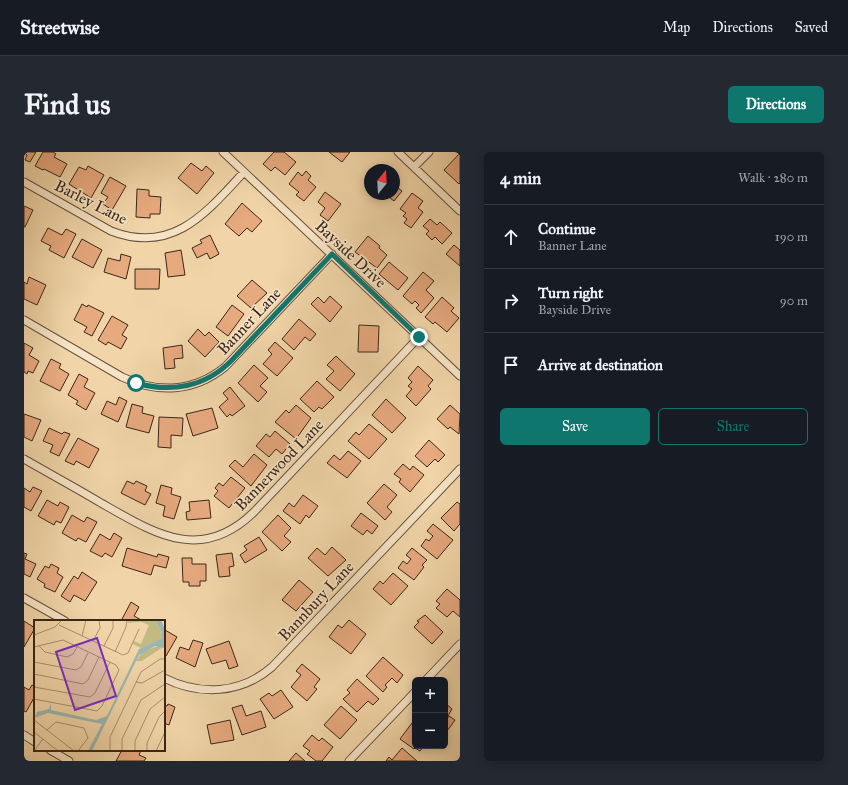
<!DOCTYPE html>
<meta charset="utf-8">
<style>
body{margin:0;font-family:"IM FELL Great Primer",serif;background:#242831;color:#f1f3f6}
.controls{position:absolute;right:12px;bottom:12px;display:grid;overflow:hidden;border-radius:6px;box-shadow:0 2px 10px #0003}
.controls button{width:36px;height:36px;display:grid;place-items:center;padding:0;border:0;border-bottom:1px solid #363941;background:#171b24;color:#f1f3f6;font:20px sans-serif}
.compass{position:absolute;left:340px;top:12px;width:36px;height:36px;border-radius:50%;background:#171b24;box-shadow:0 2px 10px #0003;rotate:18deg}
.stop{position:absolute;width:12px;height:12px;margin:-9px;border:3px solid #0f766e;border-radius:50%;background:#fff}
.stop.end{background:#0f766e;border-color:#fff;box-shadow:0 1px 4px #0008}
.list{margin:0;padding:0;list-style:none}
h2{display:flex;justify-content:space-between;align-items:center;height:52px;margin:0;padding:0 16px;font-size:17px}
h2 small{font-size:13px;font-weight:400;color:#9ea1a6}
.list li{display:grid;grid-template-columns:26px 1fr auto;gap:12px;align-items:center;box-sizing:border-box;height:64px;padding:0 16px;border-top:1px solid #363941}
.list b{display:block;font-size:15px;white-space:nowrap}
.list p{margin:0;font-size:13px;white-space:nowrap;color:#9ea1a6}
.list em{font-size:13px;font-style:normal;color:#9ea1a6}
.actions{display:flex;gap:8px;padding:12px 16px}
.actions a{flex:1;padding:9px 0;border:1px solid #0f766e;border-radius:6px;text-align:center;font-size:14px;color:#0f766e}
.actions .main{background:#0f766e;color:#fff}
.icon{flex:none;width:22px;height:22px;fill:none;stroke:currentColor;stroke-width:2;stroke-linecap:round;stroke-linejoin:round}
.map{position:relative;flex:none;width:436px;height:609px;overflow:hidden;border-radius:6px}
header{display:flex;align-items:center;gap:24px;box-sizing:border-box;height:56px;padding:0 20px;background:#171b24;border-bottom:1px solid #363941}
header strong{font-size:19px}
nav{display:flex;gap:22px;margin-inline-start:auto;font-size:14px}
.intro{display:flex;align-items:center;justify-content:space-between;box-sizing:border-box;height:96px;padding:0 24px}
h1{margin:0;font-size:28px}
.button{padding:10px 18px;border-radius:6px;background:#0f766e;color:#fff;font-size:14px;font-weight:700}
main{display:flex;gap:24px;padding:0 24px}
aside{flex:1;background:#171b24;border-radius:6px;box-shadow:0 2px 10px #0003}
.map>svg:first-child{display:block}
.building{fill:#e7a97e;stroke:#3b261a}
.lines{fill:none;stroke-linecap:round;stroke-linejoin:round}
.minor-casing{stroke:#68523e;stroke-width:9}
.minor{stroke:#f6e4c6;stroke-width:7}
.route{stroke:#0f766e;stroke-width:5}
.labels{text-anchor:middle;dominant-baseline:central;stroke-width:3.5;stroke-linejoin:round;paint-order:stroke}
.street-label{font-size:16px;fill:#3b261a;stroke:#f6e4c6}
.inset-road{fill:none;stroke:#a88f6f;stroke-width:1}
.view{fill:#7b2cbf;fill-opacity:0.15;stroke:#7b2cbf;stroke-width:2}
.inset-edge{fill:none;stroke:#3b261a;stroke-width:2}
</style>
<header>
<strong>Streetwise</strong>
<nav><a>Map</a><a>Directions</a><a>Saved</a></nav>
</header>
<div class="intro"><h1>Find us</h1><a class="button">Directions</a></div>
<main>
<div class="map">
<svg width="436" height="609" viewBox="0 0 436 609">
<rect width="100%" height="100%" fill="#f1d5a8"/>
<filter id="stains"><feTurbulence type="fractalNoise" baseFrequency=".005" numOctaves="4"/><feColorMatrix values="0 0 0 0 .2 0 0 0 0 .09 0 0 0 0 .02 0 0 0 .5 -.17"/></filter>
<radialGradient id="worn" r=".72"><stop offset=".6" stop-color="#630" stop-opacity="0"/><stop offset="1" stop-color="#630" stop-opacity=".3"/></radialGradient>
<path class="building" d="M0,0H12L6,10L1,8L3,3Z
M19,0H29L32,2L30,5L43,12L36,25L20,17L19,18L11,14Z
M250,0H260L272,10L261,23L251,15L247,19L239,12Z
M305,0H326L318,10Z
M436,1V31L435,32L420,18Z
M167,11L178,19L182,14L190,21L173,42L154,26Z
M64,14L80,23L67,46L45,32L55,15L62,18Z
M282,19L287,24L284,28L292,35L280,49L272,43L275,40L265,32L274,20L278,24Z
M86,25L102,34L88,58L79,52L84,45L77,41Z
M370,33L378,39L370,49L361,42H370Z
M113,37L125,38V44L137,45L136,62H126V66L112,65Z
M301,40L317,52L304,69L296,63L301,56L294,50Z
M388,41L399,49L394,56L399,60L387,76L380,71L383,67L379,64L382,61L376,57Z
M218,51L238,69L228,80L223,76L215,84L201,72Z
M0,54L9,58L1,75H0Z
M406,67L413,73L416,70L428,81L418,92L411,85L408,88L402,82L405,79L399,74Z
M24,76L38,83L42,77L52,82L40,106L25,98L27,94L17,89Z
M186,83L195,102L186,107L183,101L173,106L168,96L178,91L176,88Z
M344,84L356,94L355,96L363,103L353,116L331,100Z
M58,87L78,98L69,116L48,105Z
M430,93L436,98V114L422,102Z
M157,98L161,123L144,125L141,101Z
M97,102L107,105L102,127L80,120L84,106L96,109Z
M365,110L384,126L374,138L355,122Z
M111,117H136L135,137H111Z
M399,120L410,129L402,138L410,146L397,161L392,156L395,153L391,149L388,152L379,144Z
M5,125L22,133L13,153L0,147V130L3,132Z
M228,128L243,141L227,156L213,144Z
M306,144L318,155L306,170L287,152L294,145L300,151Z
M418,145L430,156L427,159L435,166L423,180L411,170L409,172L401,165Z
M58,152L63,155L64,153L80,161L68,184L60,180L63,175L50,168Z
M208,153L220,162L204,184L192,175Z
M88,164L104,173L98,183L103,186L97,197L84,190L82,193L74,188Z
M275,167L292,182L286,189L281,185L270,198L258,187Z
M335,173L355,174L354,200H334Z
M174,177L181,184L185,180L195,190L181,205L164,189Z
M251,190L269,206L253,224L239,212L248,202L244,198Z
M0,191L9,196L5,203L15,209L9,221L4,219L3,222L0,220Z
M158,193L159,206L150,207L151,216L141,217L139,196Z
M312,204L331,222L316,239L302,227L310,219L303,213Z
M27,207L37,212L35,216L45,222L36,239L16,229Z
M230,213L244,226L236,234L243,240L234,250L214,231Z
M394,214L409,228L404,234L407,237L392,254L382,244L388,237L384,234L388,230L384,226Z
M55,222L64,227L60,235L71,241L62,258L52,252L54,249L44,243Z
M293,229L310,245L298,257L295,255L290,260L276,247Z
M206,235L221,254L208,264L206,262L203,265L195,255L204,247L199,241Z
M95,245L103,249L94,270L77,262L83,249L92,253Z
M362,247L382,266L368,281L348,263Z
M108,252L119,255L118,261L130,264L125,281L102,275Z
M272,253L287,266L272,287L251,270L262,258L265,261Z
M426,253L436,262L435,282L426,275L424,277L413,267Z
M188,256L194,276L169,284L162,262Z
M0,262L17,268L8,289L0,285Z
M135,265L159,266L158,284L147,283V296L134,295Z
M345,272L363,287L345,307L324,289L332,280L335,283Z
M25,276L38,282L40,280L46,282L35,304L26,300L29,293L19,289Z
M251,279L266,292L258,302L252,297L245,305L232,294L242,282L246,285Z
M54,286L75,297L65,316L52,309L50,313L41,309Z
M405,288L421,303L414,310L411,307L403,315L391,304Z
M324,299L337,309L323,326L303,311L310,303L316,308Z
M230,302L243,313L227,334L205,314L211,308L219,315Z
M379,312L386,318L389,314L400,323L386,340L375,330L377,327L370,322Z
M207,325L221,336L205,356L190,344L194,339L191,336L195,331L199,334Z
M103,329L110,332L112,329L123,334L121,339L127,342L121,353L97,341Z
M360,332L373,343L363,355L368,360L361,368L343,351Z
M137,333L148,336L147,342L157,345L150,367L139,364L141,354L132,351Z
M9,335L18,339L7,359L0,355V336L6,340Z
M279,343L294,354L285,366L282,363L276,372L259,359L265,351L270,355Z
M23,348L34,354L36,350L45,355L37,371L32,369L30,373L14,364Z
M185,348L187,366L163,368L162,360L166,359L165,350Z
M433,350L436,352V372L430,379L417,366Z
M337,361L354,374L348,382L343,378L339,383L327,374Z
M48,363L60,370L63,365L73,370L62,390L54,386L52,389L38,381Z
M254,363L267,376L260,384L267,390L258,399L238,380Z
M409,372L429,388L413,407L397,394L402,387L405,389L409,384L403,379Z
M90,381L98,386L88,405L81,401L78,405L66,399L76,382L86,388Z
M235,385L243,398L221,411L216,403L223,398L220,394Z
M308,395L322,408L304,424L284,406L293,396L301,403Z
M103,396L133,405L134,402L145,405L142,416L130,413L127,423L98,414Z
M388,396L403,408L398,413L400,415L390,428L374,416L379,409L383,412L387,407L382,403Z
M0,401L3,402L1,407L12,412L6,425L0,422Z
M208,401L210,414L205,415L206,424L195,425L192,403Z
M158,406H168V412H182V429H176V434H165V430H159Z
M27,412L35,416L33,421L39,425L31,440L20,435L21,432L13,427L21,414L25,416Z
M58,420L73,430L61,449L50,443L46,450L37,444L50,424L54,427Z
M369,421L384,434L367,453L349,437L356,429L359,432Z
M275,428L289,440L272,459L258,448Z
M423,437L436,448V465L429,459L423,465L412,456L416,452L412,449Z
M107,450L115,455L110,464L119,469H97Z
M401,463L419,480L408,492L390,475L395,470L393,469Z
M325,468L342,482L327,502L305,485L314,473L318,476Z
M0,469L11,476L0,495Z
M141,478L153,485L142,504L140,503Z
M169,488L179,491L171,515L152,506L156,495L165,498Z
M205,489L214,514L205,517L202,508L188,512L182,497Z
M359,505L379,523L373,531L368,526L361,533L363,535L359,540L342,524Z
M278,512L296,527L290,535L293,537L283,549L267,535L277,523L272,519Z
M333,527L355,547L349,553L344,549L333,560L319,547L326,541L323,538Z
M8,533L11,535V544L2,560L0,559V535L5,538Z
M257,538L269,555L250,567L236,547L245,541L248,544Z
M421,551L428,557L421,569Z
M144,552L151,555L145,573L140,571V553L143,554Z
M218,553L222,564L237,559L242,575L218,583L208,556Z
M317,554L333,568L316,587L300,573Z
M425,564L431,568L421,582V570Z
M391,567V594H400L396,599L391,596L390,597L376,587Z
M206,568L210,588L187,592L183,573Z
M288,583L295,589L298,586L309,595L298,609H292L283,602L286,599L279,594Z
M378,596L393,609H362L365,605L368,608Z
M98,598H117L115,603L122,606L120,609H92Z
M272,601L281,609H265Z"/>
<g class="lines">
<g class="minor-casing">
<path id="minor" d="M199,0L436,224
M374,0L436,59
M390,15L405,0
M0,30L87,79C149,103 183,60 220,20
M0,168L98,225C134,242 170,240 201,215L308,102
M0,307C26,322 52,336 77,351C130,381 177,412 230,360L395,185
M0,446L41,469
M140,526C176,544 217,542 248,515L436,317
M402,528L436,492
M0,583L11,590
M26,598L45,609
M325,609L391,540"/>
</g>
<use href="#minor" class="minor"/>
</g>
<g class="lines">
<path class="route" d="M112,231C147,241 181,235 207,209L308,102L395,185"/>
</g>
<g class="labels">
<g class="street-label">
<text transform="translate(67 50) rotate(27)">Barley Lane</text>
<text transform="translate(327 102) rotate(43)">Bayside Drive</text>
<text transform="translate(225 169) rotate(-47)">Banner Lane</text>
<text transform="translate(255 313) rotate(-46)">Bannerwood Lane</text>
<text transform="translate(292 449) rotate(-47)">Bannbury Lane</text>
</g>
</g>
<g transform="translate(10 468)">
<rect width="131" height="131" fill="#f1d5a8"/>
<path d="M93,0H121L128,13V18L107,28L99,24L100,21L107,24L115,5L107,2L94,3ZM125,26L129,27L108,41H102L109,31Z" fill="#c1bb83"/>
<path d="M121,0H127L131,9V28L121,26L105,35L58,131H54L68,104L14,93L0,98L3,92L15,89L17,83V90L62,100L73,96L105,29L128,18V13Z" fill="#9cb7af"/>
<path class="inset-road" d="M25,5L89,35L94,33L105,9M0,15L21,7L28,0M48,16L52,0M59,21L66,8L65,0M5,26L11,32L33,37L39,34L43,27M70,26L79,8V0M0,27L29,20L82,45L85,50L68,86L63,91L0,79M81,32L92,7L93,0M0,42L42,50L47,47L54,33M0,54L49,64L54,60L65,37M102,62L108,63L131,50M0,67L56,77L61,73L76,42M0,100L40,131M13,110L22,102L50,108L54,118L44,131M0,112L24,131M0,131L9,119M76,131V117L107,52L126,39H131M88,131V119L107,80L131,64M101,131V121L116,89L131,77M113,131V123L125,97L131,91M122,131L131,112"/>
<path class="view" d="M63,18L82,76L41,90L22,32Z"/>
<rect width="131" height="131" class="inset-edge"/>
</g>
<rect width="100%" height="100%" filter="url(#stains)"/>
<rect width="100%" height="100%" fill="url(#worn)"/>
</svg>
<div class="controls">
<button>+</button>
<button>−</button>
</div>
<svg class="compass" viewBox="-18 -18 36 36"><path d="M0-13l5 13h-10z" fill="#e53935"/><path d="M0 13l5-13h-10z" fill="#9ea1a6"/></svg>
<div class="stop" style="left:112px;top:231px"></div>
<div class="stop end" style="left:395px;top:185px"></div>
</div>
<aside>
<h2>4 min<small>Walk · 280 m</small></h2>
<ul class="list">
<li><svg class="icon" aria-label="ahead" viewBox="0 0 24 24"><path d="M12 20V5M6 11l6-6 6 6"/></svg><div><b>Continue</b><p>Banner Lane</p></div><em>190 m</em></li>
<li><svg class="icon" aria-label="right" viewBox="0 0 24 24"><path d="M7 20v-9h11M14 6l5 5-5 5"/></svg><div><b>Turn right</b><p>Bayside Drive</p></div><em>90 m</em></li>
<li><svg class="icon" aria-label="arrive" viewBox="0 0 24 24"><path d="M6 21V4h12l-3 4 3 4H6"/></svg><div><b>Arrive at destination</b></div></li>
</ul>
<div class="actions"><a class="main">Save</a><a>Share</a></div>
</aside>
</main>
